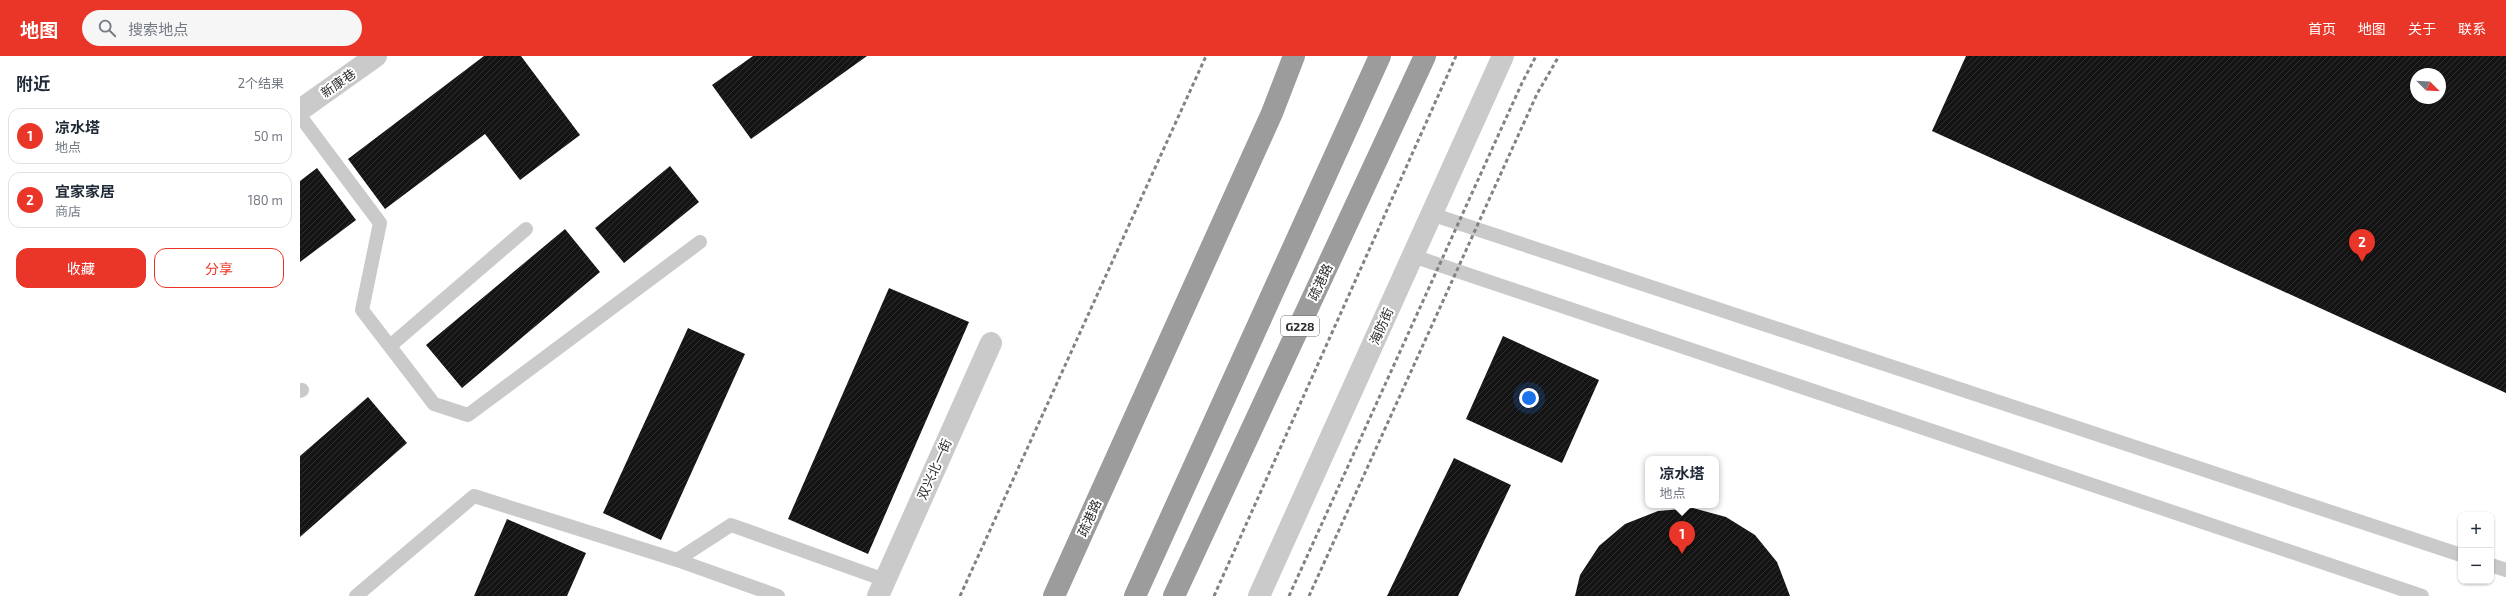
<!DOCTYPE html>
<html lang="zh">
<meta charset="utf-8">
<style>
body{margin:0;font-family:"Exo 2","Noto Sans SC",sans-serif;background:#f6f6f7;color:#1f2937}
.controls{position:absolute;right:12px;bottom:12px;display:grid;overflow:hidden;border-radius:8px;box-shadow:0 1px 3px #0004}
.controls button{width:36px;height:36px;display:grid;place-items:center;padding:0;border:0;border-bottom:1px solid #e0e1e3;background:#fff;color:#1f2937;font:20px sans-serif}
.compass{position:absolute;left:2110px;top:12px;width:36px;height:36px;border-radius:50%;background:#fff;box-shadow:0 1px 3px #0004;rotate:114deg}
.you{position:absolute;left:1229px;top:342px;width:14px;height:14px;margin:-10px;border:3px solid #fff;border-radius:50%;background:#1a73e8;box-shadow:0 0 0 6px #1a73e833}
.badge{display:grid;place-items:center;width:26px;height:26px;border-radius:50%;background:#e93629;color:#fff;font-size:13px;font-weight:700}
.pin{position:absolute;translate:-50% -33px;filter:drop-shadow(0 1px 2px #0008)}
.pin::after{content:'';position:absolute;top:21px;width:14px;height:12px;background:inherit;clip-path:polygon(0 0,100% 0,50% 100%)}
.popup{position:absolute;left:1345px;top:400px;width:74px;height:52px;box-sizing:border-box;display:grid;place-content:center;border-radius:8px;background:#fff;filter:drop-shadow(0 1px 3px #0005);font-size:13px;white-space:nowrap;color:#747a83}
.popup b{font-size:15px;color:#1f2937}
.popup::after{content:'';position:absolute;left:50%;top:100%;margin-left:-8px;border:8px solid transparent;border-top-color:#fff}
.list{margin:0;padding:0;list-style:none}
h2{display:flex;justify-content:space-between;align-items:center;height:52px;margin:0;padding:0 16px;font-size:17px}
h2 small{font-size:13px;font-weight:400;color:#747a83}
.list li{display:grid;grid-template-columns:26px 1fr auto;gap:12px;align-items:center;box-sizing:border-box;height:56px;margin:0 8px 8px;padding:0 8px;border:1px solid #e0e1e3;border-radius:12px}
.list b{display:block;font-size:15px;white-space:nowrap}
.list p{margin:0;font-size:13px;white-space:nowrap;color:#747a83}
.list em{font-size:13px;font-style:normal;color:#747a83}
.actions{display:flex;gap:8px;padding:12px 16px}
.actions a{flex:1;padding:9px 0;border:1px solid #e93629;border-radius:12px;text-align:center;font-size:14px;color:#e93629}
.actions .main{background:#e93629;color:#fff}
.icon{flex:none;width:22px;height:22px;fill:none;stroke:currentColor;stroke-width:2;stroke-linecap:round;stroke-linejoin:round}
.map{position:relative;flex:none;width:2206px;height:540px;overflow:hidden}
header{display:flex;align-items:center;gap:24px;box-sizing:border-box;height:56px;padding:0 20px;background:#e93629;color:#fff}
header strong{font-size:19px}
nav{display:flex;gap:22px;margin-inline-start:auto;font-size:14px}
.search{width:280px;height:36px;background:#f6f6f7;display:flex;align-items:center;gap:10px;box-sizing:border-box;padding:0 14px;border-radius:22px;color:#747a83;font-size:15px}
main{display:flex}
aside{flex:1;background:#fff}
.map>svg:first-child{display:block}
.building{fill:url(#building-hatch);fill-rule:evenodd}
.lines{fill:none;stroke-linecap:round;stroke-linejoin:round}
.service{stroke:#cacaca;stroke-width:14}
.minor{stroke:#cacaca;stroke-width:22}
.tertiary{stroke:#cacaca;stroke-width:22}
.trunk{stroke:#9c9c9c;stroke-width:22}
.rail{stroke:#828282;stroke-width:3;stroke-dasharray:4 3;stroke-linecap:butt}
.labels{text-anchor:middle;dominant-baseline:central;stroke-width:4;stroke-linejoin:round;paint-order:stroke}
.shield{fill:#fff;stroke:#6c6c6c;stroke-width:1}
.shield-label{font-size:12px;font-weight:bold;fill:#2d2d2d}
.street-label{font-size:13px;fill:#2d2d2d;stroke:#fff}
</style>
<header>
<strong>地图</strong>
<div class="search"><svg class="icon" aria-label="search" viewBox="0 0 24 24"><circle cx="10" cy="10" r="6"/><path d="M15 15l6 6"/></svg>搜索地点</div>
<nav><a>首页</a><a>地图</a><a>关于</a><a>联系</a></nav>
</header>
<main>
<aside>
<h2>附近<small>2个结果</small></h2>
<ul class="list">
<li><span class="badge">1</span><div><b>凉水塔</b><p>地点</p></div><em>50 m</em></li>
<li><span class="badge">2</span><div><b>宜家家居</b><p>商店</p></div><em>180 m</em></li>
</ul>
<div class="actions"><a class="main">收藏</a><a>分享</a></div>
</aside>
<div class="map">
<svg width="2206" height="540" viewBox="0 0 2206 540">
<defs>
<pattern id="building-hatch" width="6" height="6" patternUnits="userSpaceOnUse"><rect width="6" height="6" fill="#141414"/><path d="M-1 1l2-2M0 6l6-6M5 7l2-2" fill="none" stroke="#2e2e2e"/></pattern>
</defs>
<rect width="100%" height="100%" fill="#fff"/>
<path class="building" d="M184,0H221L280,79L220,124L185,78L85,153L48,103Z
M453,0H567L451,83L412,29Z
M1666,0H2206V337L1632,75ZM2116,18H2140V42H2116Z
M370,110L399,146L324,207L295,172Z
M17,112L56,164L0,206V125Z
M265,173L300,216L162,332L126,289Z
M589,232L669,266L568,498L488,463Z
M388,272L445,298L361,484L303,457Z
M1203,280L1299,324L1262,407L1166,363Z
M68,341L107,387L0,481V400Z
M1154,402L1211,429L1158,540H1087Z
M1393,452L1426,461L1455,479L1477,506L1490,540H1275L1280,519L1299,490L1325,468L1358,455Z
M207,463L286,497L267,540H174Z"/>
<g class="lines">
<path class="service" d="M0,60L80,167L62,254L134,348L168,359L400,186
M1131,158L2161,499
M1113,200L2122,540
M90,290L226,173
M0,335L2,334
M377,504L431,469L585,524
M2191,509L2206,514
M56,540L174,440L377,504L478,540"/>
<path class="minor" d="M0,54L76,0
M578,540L691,287"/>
<path class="tertiary" d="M959,540L1203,0"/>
<path class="trunk" d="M754,540L972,57L994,0
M835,540L1080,0
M874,540L1125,0"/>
<path class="rail" d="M660,540L906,0
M914,540L1156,0
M989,540L1222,27L1236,0
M1009,540L1237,38L1259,0"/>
</g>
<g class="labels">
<rect class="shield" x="981" y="260" width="38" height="20" rx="3"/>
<g class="shield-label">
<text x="1000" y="270">G228</text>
</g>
<g class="street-label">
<text transform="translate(38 27) rotate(-35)">新康巷</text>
<text transform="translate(1020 226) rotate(-65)">疏港路</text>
<text transform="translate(1081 270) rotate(-66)">海防街</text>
<text transform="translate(634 413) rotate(-66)">双兴北一街</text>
<text transform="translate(789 462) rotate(-66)">疏港路</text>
</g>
</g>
</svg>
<div class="controls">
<button>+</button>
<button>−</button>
</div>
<svg class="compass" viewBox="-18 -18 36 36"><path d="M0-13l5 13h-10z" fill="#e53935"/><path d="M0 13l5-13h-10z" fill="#747a83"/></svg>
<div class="you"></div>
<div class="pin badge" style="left:1382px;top:498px">1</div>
<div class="popup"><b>凉水塔</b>地点</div>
<div class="pin badge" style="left:2062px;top:206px">2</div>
</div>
</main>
